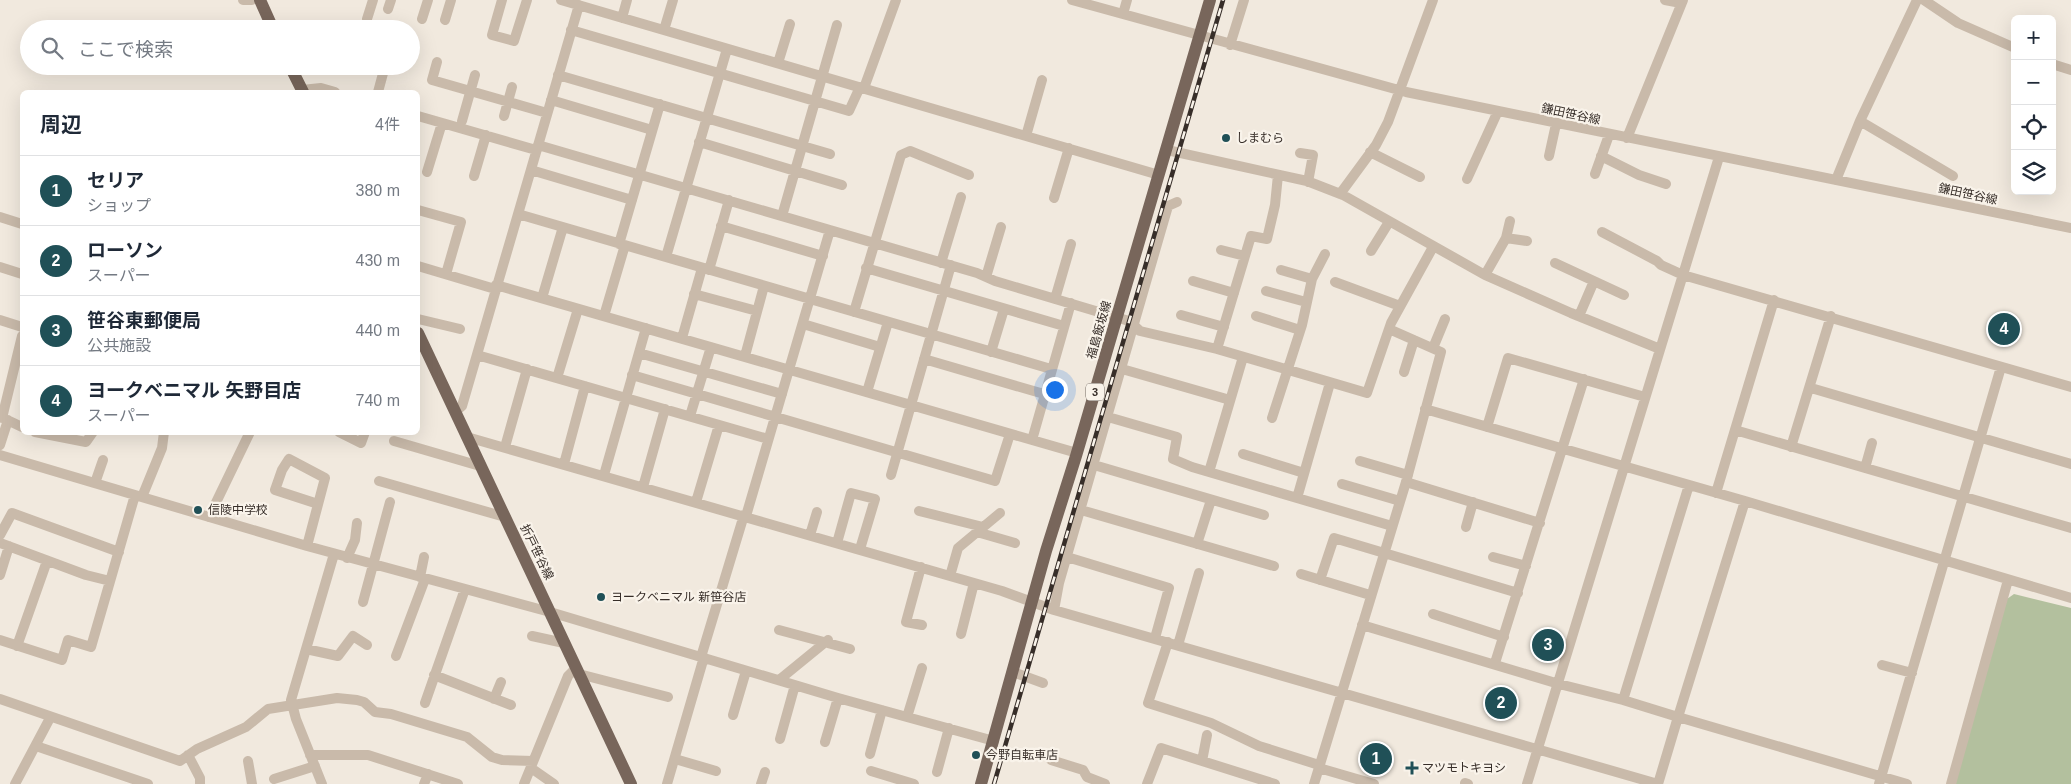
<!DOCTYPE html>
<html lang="ja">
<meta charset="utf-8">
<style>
body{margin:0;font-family:Helvetica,"Noto Sans JP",sans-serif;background:#f6f6f7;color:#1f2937}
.controls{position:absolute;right:15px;top:15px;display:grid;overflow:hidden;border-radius:8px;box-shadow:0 5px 20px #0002}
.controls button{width:45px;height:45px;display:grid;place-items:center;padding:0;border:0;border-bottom:1px solid #e0e1e3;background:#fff;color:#1f2937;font:25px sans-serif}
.you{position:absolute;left:1054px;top:389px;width:18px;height:18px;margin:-12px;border:4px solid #fff;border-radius:50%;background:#1a73e8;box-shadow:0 0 0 8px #1a73e833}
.badge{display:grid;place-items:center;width:32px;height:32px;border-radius:50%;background:#205057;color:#fff;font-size:16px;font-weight:700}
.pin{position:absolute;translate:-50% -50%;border:2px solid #fff;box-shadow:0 1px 5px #0006}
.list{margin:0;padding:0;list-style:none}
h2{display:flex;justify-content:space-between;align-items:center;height:65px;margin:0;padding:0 20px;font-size:21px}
h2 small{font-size:16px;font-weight:400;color:#747a83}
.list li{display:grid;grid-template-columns:32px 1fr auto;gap:15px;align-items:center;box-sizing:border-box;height:70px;padding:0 20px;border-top:1px solid #e0e1e3}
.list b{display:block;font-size:19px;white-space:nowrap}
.list p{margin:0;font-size:16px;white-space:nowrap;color:#747a83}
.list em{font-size:16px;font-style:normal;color:#747a83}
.icon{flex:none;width:28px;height:28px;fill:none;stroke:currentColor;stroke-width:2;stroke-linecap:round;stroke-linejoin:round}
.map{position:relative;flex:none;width:2071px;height:784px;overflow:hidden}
.search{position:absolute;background:#fff;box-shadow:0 5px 20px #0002;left:20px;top:20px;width:400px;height:55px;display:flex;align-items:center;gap:12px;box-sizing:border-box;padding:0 18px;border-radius:28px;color:#747a83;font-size:19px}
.panel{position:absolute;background:#fff;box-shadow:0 5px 20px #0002;left:20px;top:90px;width:400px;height:345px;border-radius:8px}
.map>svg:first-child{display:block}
.green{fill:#b3c09e}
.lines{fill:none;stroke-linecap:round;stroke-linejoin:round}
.minor{stroke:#c9baaa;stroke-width:10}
.major{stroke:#78665b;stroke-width:12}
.rail-casing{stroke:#372e29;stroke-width:4.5}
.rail{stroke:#f9f3ea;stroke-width:2.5;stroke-dasharray:8;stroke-linecap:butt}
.poi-dot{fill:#205057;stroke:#f9f3ea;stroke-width:2}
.labels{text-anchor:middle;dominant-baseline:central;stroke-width:4.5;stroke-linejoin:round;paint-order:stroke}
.shield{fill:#f9f3ea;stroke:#716963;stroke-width:1}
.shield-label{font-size:11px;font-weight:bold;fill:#372e29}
.street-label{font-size:12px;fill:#372e29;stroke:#f9f3ea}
.poi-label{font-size:12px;fill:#372e29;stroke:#f9f3ea;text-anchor:start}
</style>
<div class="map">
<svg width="2071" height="784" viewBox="0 0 2071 784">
<rect width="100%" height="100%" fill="#f1e9de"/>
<path class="green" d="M2014,594L2071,608V784H1955L2007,599Z"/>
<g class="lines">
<path class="minor" d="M243,0H252
M502,0L492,35L514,41L527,0
M561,0L1159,175
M1072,0L1406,92L2071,228
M1665,0L1681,3
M1924,0L1958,23L2015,48
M388,9L391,0
M1123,14L1127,0
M622,18L627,0
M367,19L373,0
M422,19L428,0
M445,20L451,0
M571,30L849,111L860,87
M664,30L673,0
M1230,45L1244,0
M437,62L432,80L547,113
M778,63L790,24
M2052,64L2071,70
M558,75L830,154
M864,88L896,0
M302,90L321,88L335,92
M378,92L385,66
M551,100L652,130
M418,116L536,150
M504,116L512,87
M462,121L475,75
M1860,121L1953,176
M1026,136L1042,80
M1627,138L1683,0
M699,142L842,185
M538,145L977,273L995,281L1129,321L1140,331L1217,349L1367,393L1391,323L1433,247
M1167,150L1307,181L1343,195L1485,275L1571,313L1660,349
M1370,152L1420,177
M1300,153L1313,155L1308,182
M1549,156L1556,124
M1601,156L1639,175L1666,184
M531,170L632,200
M427,172L442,123
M1595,174L1609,135
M474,176L486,135
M1467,179L1498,111
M1836,180L1860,121L1917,0
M1340,194L1376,145L1388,122L1433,0
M1054,198L1069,148
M418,210L461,222L446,274
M518,214L1051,369
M782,216L837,25
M0,217L22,224
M721,226L823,256
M1602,232L1657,261L1661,265L1683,275L2071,387
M1506,238L1527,241
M619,244L660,104
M1221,250L1245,256
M1371,251L1389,222
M666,257L727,49
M941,263L961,197
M1555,263L1624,295
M418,266L495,289
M0,267L22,274
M866,268L1064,326
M709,270L729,200
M1281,270L1312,279
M1485,275L1506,238L1510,221
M986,277L1001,227
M1193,281L1234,293
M1335,282L1400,306
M496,285L1077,453
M1266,291L1306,302
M694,294L757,311
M542,298L563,227
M1055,299L1071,244
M854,312L901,155L910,151L969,175
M1181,315L1224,327
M604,316L625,245
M1256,316L1300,330
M1579,316L1594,281
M418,319L460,329
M0,320L22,327
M803,324L880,347
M682,338L702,268
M1433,348L1445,319
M1217,349L1251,236L1267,239L1275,205L1278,175
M991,352L1004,309
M639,353L782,394
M477,355L768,439
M745,356L764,286
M924,359L1044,394
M1122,369L1230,400
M1404,372L1414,340
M632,375L995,481L1010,434
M557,378L578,309
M1811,388L2071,464
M867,392L888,322
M1425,409L1745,501L2071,598
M455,412L462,406L579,5
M690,416L711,347
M1108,417L1177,437L1173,459L1192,467L1392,526
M2,418L22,336
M3,418L22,427
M1272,418L1302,325L1312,279L1325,254
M1487,427L1508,358L1645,397
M1735,430L2071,528
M35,432L86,442L93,432
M339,432L361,443L365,432
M467,437L1002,591L1054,610L1658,784
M1032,440L1071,303
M394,441L480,466
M0,445L8,420
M505,447L527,369
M1791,447L1831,316
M1243,454L1304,473
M0,455L307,546L550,612L838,698L994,741
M1360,461L1408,475
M564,464L585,386
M1094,465L1264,515
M1865,468L1872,443
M1209,472L1243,357
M604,475L646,328
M891,475L951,265
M379,481L505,517
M1406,482L1540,523
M95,483L103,460
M1342,484L1400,501
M1689,485L1623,700L1678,717L1745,501
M643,487L665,409
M1716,493L1774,300
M142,497L162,448L164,432
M1297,498L1330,383
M696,502L719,425
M1081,510L1274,566
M919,511L983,527
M746,516L830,230
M209,517L250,432
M1466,527L1473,502
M977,532L1015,543
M0,535L12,513L119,552
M810,535L817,512
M0,543L86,575L110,581
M837,543L851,493L875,499L860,549
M1197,544L1211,500
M307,546L325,478L289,459L282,470L275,490L318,504
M1067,557L1169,588L1155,638
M1493,557L1526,566
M347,558L355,540L357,523
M921,567L906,622L922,625
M1301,574L1370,595
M0,575L9,546
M950,576L958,548L1000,513
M420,577L424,557
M1320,580L1334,538L1518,593
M363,602L390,502
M1054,610L1059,583L1168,206L1177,202
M1433,614L1504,637
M1362,625L1559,684L1623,700
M779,630L850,649
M961,634L974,583
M532,636L564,643
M0,640L62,660L68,640L91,647L135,495
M1168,642L1148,703L1211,723L1259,746L1319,765
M1178,645L1199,573
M17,646L47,561
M306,649L338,656L353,636L367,645
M396,656L425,579
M701,657L744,515
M1495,663L1584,379
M1882,665L1912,673
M1013,672L1043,683
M579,674L668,697
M434,675L511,705
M779,680L828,640
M0,699L180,761L197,749L246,727L268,709L337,698L357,700L364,702L375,712L391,714L467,737L492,757L502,760L533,761
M494,699L501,682
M425,703L465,589
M733,715L746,671
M907,717L922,668
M780,739L795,685
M825,742L838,698
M36,746L148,784
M870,754L882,710
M188,755L200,778V784
M310,755H368L458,784
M675,759L716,771
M1051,760L1083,770L1087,777L1105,784
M248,761L252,784
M1202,761L1207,735
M531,768L554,784
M1319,768L1374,784
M871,771L914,784
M937,772L949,728
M274,779L315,766
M1465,783L1468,784
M15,784L50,718
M322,784L296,719L291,700L334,554
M424,784L428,774
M524,784L568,676L576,668
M667,784L704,657
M761,784L765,772
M1147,784L1161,748L1275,784
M1314,784L1406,482L1441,352L1389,329
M1527,784L1719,157
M1658,784L1678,717L1907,784
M1879,784L2001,367
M1951,784L2008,580"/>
<path class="major" d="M260,0L273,29
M290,66L303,92
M418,333L631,784
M981,784L1046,551L1076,456L1210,0"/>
<g class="rail-casing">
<path id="rail" d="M994,784L1223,0"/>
</g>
<use href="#rail" class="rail"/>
</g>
<g class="poi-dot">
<circle cx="1226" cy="138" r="5"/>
<circle cx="198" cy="510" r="5"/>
<circle cx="601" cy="597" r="5"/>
<circle cx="976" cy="755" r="5"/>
<path d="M1409.5 760.5h5v5h5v5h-5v5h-5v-5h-5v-5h5z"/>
</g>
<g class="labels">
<rect class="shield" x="1086" y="383.5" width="18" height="17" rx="4"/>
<g class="shield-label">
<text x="1095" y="392">3</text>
</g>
<g class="street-label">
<text transform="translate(1571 114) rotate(12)">鎌田笹谷線</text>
<text transform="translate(1968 194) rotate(12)">鎌田笹谷線</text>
<text transform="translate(1099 330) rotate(-74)">福島飯坂線</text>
<text transform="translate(537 552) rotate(64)">折戸笹谷線</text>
</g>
<g class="poi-label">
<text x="1236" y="138">しまむら</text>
<text x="208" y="510">信陵中学校</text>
<text x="611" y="597">ヨークベニマル 新笹谷店</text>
<text x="986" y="755">今野自転車店</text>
<text x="1422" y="768">マツモトキヨシ</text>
</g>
</g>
</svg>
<div class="controls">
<button>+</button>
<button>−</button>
<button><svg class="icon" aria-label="locate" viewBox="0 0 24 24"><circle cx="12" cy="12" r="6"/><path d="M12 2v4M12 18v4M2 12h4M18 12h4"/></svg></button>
<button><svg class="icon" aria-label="layers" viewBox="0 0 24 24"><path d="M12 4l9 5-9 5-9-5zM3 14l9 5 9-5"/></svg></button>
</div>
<div class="you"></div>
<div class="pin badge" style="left:1376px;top:759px">1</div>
<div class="pin badge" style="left:1501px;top:703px">2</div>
<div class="pin badge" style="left:1548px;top:645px">3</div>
<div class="pin badge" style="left:2004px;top:329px">4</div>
<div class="search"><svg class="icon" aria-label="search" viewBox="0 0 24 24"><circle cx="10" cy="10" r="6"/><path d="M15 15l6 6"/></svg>ここで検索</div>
<section class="panel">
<h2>周辺<small>4件</small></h2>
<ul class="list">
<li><span class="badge">1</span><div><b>セリア</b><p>ショップ</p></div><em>380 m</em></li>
<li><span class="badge">2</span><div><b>ローソン</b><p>スーパー</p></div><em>430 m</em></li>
<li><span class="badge">3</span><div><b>笹谷東郵便局</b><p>公共施設</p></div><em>440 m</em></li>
<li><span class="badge">4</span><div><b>ヨークベニマル 矢野目店</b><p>スーパー</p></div><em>740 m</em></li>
</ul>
</section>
</div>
